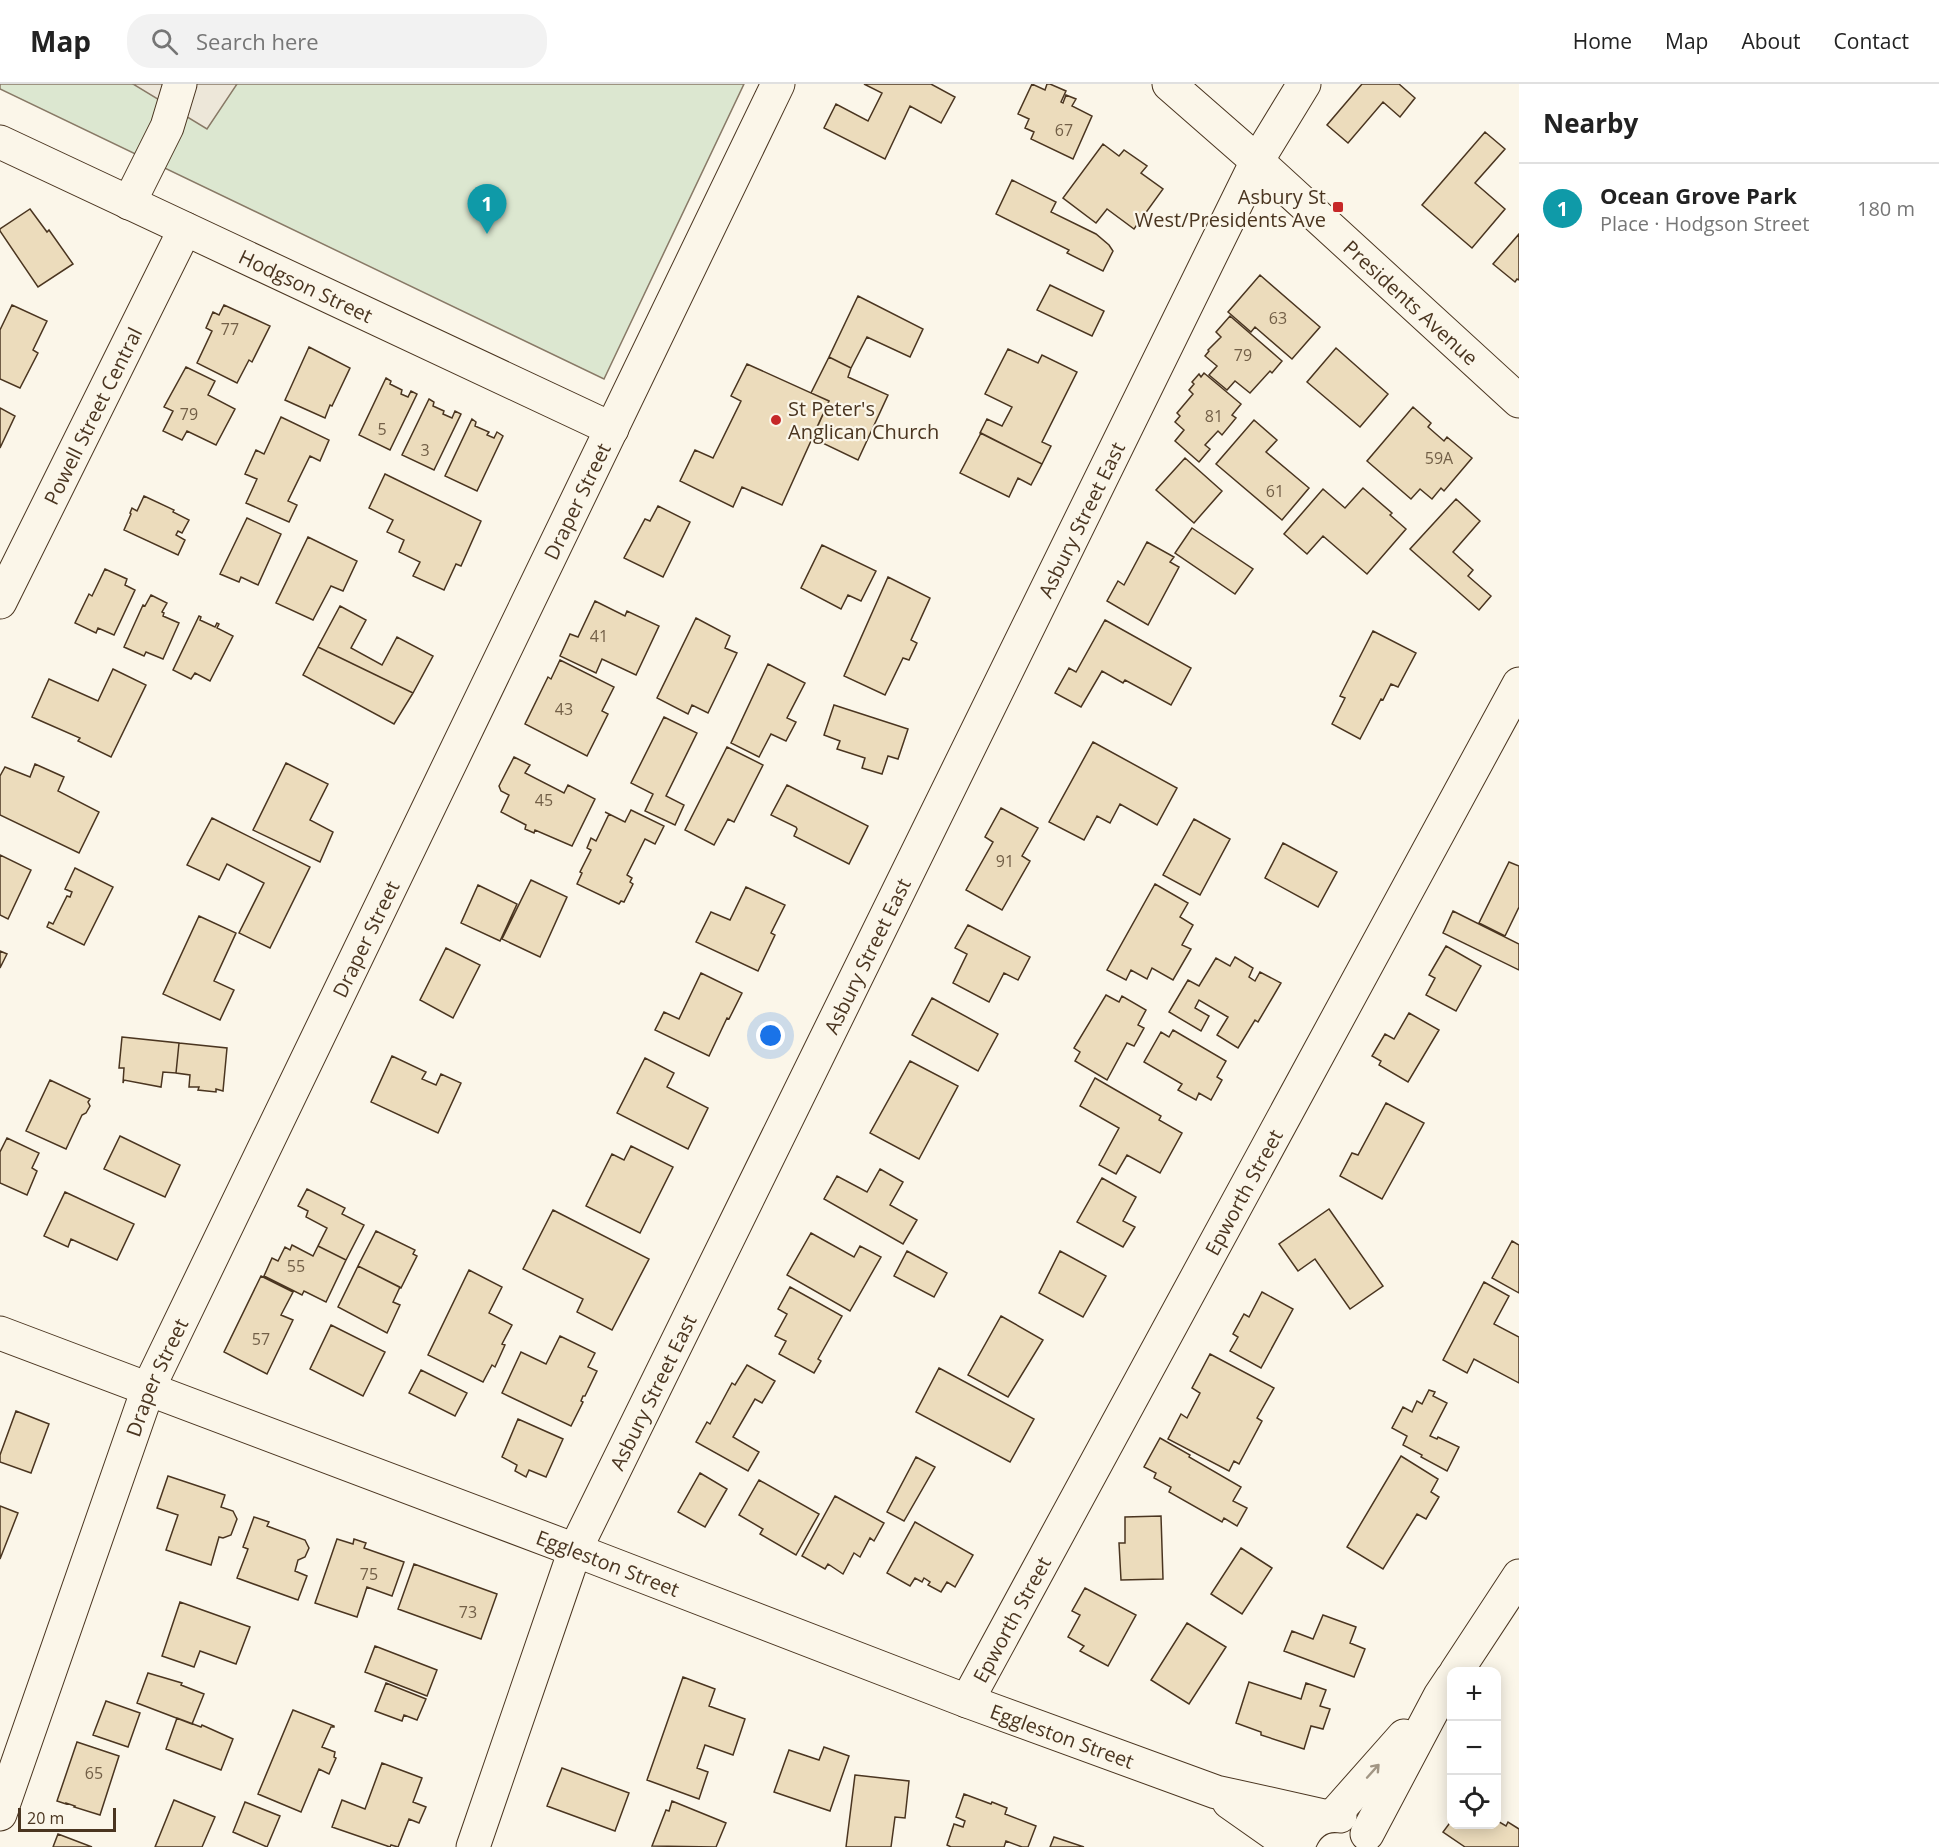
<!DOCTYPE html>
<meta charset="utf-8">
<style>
body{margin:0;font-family:"Open Sans",sans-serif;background:#f2f2f2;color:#222}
.controls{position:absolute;right:18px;bottom:18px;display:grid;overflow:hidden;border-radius:12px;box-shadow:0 3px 15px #0003}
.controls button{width:54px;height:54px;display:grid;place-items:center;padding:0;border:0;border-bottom:2px solid #e0e0e0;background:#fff;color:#222;font:30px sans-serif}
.scale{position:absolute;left:18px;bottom:15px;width:98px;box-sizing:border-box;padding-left:6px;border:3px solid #4a3520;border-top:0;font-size:16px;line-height:21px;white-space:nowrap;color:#4a3520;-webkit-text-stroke:4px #fbf6e9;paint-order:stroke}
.you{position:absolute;left:771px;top:952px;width:21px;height:21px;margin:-15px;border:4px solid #fff;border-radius:50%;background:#1a73e8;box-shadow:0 0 0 9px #1a73e833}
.badge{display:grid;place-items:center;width:39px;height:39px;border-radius:50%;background:#ea580c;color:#fff;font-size:20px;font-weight:700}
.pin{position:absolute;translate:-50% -50px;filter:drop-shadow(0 2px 3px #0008)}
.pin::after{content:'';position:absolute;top:32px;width:21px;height:18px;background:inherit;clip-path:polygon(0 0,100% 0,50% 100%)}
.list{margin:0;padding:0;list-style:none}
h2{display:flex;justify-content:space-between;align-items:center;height:78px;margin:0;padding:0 24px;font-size:26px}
h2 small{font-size:20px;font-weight:400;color:#767676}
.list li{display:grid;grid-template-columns:39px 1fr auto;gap:18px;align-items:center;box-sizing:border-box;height:90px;padding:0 24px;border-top:2px solid #e0e0e0}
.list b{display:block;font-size:22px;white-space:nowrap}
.list p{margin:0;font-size:20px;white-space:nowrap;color:#767676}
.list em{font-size:20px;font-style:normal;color:#767676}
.icon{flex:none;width:33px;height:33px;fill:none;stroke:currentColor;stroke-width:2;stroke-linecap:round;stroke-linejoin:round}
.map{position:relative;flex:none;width:1519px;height:1763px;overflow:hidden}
header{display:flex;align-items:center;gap:36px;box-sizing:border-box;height:84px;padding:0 30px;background:#fff;border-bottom:2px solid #e0e0e0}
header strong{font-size:28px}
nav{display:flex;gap:33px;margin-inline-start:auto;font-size:21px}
.search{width:420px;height:54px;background:#f2f2f2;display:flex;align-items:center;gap:15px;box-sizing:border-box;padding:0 21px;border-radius:24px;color:#767676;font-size:22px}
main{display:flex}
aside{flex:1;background:#fff}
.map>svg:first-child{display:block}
.green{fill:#dce7d0;stroke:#887966;stroke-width:1.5}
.parking{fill:#ede7d9;stroke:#887966;stroke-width:1.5}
.building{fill:#ecdcbc;stroke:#4a3520;stroke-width:1.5}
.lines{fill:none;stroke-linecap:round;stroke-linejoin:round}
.minor-casing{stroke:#4a3520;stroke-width:35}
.minor{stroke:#fbf6e9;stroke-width:33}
.oneway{stroke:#a29684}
.poi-dot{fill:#c62828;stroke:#fbf6e9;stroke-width:2}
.labels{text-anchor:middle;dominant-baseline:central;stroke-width:4.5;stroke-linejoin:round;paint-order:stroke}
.number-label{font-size:16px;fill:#725f47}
.poi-label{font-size:20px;fill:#4a3520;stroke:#fbf6e9;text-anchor:end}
.street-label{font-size:20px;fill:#4a3520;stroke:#fbf6e9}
</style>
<header>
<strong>Map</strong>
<div class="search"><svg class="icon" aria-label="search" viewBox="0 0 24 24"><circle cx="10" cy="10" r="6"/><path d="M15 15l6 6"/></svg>Search here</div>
<nav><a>Home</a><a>Map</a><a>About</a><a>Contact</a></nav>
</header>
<main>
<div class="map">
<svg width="1519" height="1763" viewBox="0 0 1519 1763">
<rect width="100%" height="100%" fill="#fbf6e9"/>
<path class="green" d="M0,0H744L604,295L0,5Z"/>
<path class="parking" d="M133,0H237L207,45Z"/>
<path class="building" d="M864,0H931L955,13L941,39L910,22L885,75L824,44L836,20L868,37L882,9Z
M1032,0L1045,6L1047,0H1050L1066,7L1061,18L1063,19L1066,11L1076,15L1072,22L1092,32L1073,75L1031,55L1034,48L1025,44L1029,35L1018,30Z
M1362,0H1399L1415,14L1400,33L1383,18L1348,59L1327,41Z
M1485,48L1505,65L1475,99L1505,125L1472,164L1422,121Z
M1103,60L1119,72L1124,66L1147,82L1141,89L1163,105L1134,145L1107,125L1096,139L1063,114Z
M1012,96L1056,118L1051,128L1096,150L1109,161L1113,167L1103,187L1067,169L1069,166L996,130Z
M30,125L47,148L49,146L73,180L38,203L0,147V145Z
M1519,150V196L1517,195L1515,198L1493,180Z
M1260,191L1320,243L1292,275L1255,243L1251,248L1228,228Z
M1050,201L1104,227L1092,252L1037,226Z
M858,212L923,245L910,273L867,253L851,284L829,273Z
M12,221L47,237L33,266L38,269L20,304L0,295V246Z
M224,221L270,242L252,278L249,276L237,299L197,279L212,247L206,244L213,228L219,231Z
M1230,232L1282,277L1272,289L1270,287L1250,309L1235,297L1227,306L1209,291L1217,282L1205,272L1209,267L1208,266L1221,253L1216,248Z
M309,263L350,284L332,322L330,321L325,334L285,316Z
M1336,264L1388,310L1360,343L1307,298Z
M1008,265L1038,279L1042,271L1077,288L1042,358L1051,362L1042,380L980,349L987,335L1002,342L1012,323L985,310Z
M829,273L851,284L848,293L888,311L858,376L812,354L829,317L811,309Z
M747,280L829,317L782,421L742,403L733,423L680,397L695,366L713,374L741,317L731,312Z
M186,283L215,297L208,311L235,325L216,361L187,347L182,356L163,347L173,327L164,323Z
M1204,289L1241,320L1232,331L1236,334L1222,351L1218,347L1205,361L1210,365L1199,378L1175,357L1184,346L1175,338L1180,332L1177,329L1193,310L1189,306L1194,300L1192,298L1199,290L1201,293Z
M386,294L391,297L390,300L402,306L401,310L408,313L411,307L417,310L390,366L359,351Z
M429,315L434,318L433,322L444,327L443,330L452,334L455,327L461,330L434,386L402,371Z
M1413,323L1431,339L1428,343L1444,357L1447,353L1472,374L1444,407L1441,404L1432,415L1420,405L1411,415L1367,377Z
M0,324L15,332L0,364Z
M281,333L329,356L320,377L310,372L288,417L297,421L289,438L246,419L257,395L245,390L256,366L264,370Z
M472,335L476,338L475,342L489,348L487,351L494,354L497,348L503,352L477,407L445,392Z
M1254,336L1277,356L1266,368L1309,404L1282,436L1216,380Z
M981,349L1042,380L1031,401L1018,394L1009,413L960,389Z
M1185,374L1222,407L1194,439L1156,406Z
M385,390L481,437L461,482L456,480L444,506L413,492L420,478L399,468L404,456L387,448L393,436L369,424Z
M1363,404L1392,429L1390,431L1406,445L1367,490L1323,452L1307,470L1284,450L1323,405L1345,424Z
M144,412L174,426L173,428L189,436L182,449L178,447L176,451L185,456L178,471L124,446L131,430L130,429L132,424L137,427Z
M1456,415L1480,437L1453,468L1473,486L1468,492L1491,512L1479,526L1410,465Z
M658,422L690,438L663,493L624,474L645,435L650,437Z
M247,434L281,450L258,501L241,493L239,498L220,490Z
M1192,444L1253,485L1235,510L1175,469Z
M308,453L357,477L343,507L331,502L313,536L276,519Z
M1147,458L1174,473L1170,478L1179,483L1148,541L1107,517L1118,497L1124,501Z
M822,461L876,487L861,517L848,511L841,525L801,504Z
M105,485L127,495L125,501L135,506L114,551L98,544L96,549L75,539L89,510L92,512Z
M888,493L930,514L911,556L917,559L909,576L903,574L885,611L844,592Z
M151,511L167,519L162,528L164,529L163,532L179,539L163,575L146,568L144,572L124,563L143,521L145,522Z
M595,517L625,532L627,527L659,542L636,591L602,575L596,589L560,572L570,550L578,553Z
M340,522L366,536L351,564L382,581L397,553L433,572L413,609L318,563Z
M199,532L201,533L200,536L215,543L217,539L219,540L217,544L233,552L210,597L195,589L191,595L173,586Z
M696,534L730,552L725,564L737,569L708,629L692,621L688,630L657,614Z
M1105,536L1191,584L1171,621L1125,596L1123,599L1102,587L1081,623L1055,609L1069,584L1076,588Z
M1373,547L1416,569L1398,603L1391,600L1383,616L1381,615L1360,655L1332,640L1345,614L1340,612Z
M318,563L413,609L394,640L303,591Z
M560,576L614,603L602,627L608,630L587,672L525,640L548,593L551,595Z
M768,580L805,599L787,634L796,638L786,657L771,650L759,673L731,659Z
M113,585L146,601L111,673L78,657L80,654L32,633L49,595L98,617Z
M834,621L908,645L898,675L888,672L882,690L862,684L865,674L837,665L840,657L824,651Z
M664,633L697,649L666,712L684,721L675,741L645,727L653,710L631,699Z
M1093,658L1177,704L1157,741L1120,720L1110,739L1097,732L1084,756L1049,738Z
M727,663L763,681L734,738L728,735L714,761L685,746Z
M514,673L530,681L525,689L564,709L568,701L595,715L572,762L535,746L534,749L525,745L526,741L501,728L509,711L501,707L499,702Z
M286,679L328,700L310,736L333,748L320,778L253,746Z
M35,680L64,693L58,707L99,728L79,769L0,731V692L5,683L30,693Z
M787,701L868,742L849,780L794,752L797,745L796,743L771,731Z
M1001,724L1038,744L1022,772L1030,777L1002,826L966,806L993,758L985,753Z
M631,726L664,742L655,760L645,755L627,791L632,794L630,798L633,800L624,818L621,817L619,820L577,800L582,789L580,788L591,766L587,764L591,754L596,757L609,730L605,728L625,738Z
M212,734L310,783L270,864L239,849L264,799L227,780L219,796L187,781Z
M1194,735L1230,755L1200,811L1163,791Z
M1283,759L1337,788L1318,823L1265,794Z
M0,771L31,786L8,835L0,831Z
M1509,778L1519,782V823L1505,852L1479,839Z
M75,784L113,803L84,861L47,843L49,838L53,840L67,812L70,813L72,808L65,805Z
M531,796L567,813L540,873L502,855Z
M1155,800L1188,819L1180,833L1193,841L1182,861L1191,865L1173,896L1152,884L1147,895L1131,886L1126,896L1107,886Z
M478,801L517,820L500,857L461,839Z
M746,803L785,821L771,849L775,851L758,887L696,858L711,828L730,836Z
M1453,827L1519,860V886L1443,849Z
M199,832L236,849L214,897L234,906L220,936L163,910Z
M968,841L1030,873L1018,896L1004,889L989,918L953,899L967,870L955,864Z
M1446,862L1481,882L1456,927L1426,911L1435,894L1429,891Z
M446,864L480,881L453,934L420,916Z
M0,867L7,870L0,884Z
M1235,873L1253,884L1249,893L1255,897L1260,888L1281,899L1258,938L1255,936L1238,964L1217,951L1228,933L1199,916L1195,924L1209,932L1201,947L1169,928L1188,896L1199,902L1216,874L1230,882Z
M701,889L742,909L729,935L727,934L709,972L655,946L664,928L679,935Z
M1106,911L1119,918L1122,912L1146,926L1138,941L1144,944L1134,962L1127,959L1107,996L1075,977L1080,968L1074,964Z
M932,914L998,950L978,987L912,951Z
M1409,929L1439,946L1408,998L1379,981L1381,977L1372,972L1385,950L1394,955Z
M1173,946L1226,977L1217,993L1222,996L1211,1016L1199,1009L1196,1016L1178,1006L1182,1000L1144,978L1161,948L1169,953Z
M122,953L179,959L176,989L163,988L161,1003L124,996L123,999L124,984H119Z
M179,959L227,964L223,1007L216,1005V1008L198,1006L199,1003H189L190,991L176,989Z
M392,972L426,988L422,995L436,1001L441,990L461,999L438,1049L371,1018Z
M645,974L674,989L667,1003L708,1024L688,1065L617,1029Z
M910,977L958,1002L919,1075L870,1049Z
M1095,994L1161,1032L1159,1036L1182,1049L1160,1089L1127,1071L1116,1090L1099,1081L1119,1044L1080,1022Z
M50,996L90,1015L88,1018L90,1022L86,1029L82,1031L66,1065L26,1047Z
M1386,1019L1424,1039L1382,1115L1340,1092L1352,1069L1358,1071Z
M120,1052L180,1081L165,1113L104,1085Z
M7,1054L39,1069L32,1084L37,1087L27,1111L0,1099V1068Z
M631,1062L673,1083L640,1149L586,1122L612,1070L624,1076Z
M880,1085L903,1098L890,1121L917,1136L903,1160L824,1115L837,1092L867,1108Z
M1102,1094L1136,1113L1123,1137L1135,1143L1123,1163L1077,1138Z
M307,1105L345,1124L342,1130L364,1141L346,1176L318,1162L327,1144L306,1133L308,1127L298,1122Z
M65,1108L134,1140L117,1176L71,1155L68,1163L44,1152Z
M1329,1125L1383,1202L1350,1225L1315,1175L1298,1187L1279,1160Z
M553,1126L649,1175L612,1246L577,1228L583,1215L523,1185Z
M376,1147L415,1166L413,1170L417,1172L401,1204L358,1182Z
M811,1149L854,1173L860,1162L881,1173L850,1227L787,1191Z
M1512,1157L1519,1161V1209L1492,1194Z
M292,1161L313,1172L318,1162L346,1176L326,1218L304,1207L302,1211L264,1192L272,1174L278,1177L285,1163L290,1166Z
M907,1167L947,1189L934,1213L894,1192Z
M1060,1167L1106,1192L1083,1233L1039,1209Z
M358,1182L400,1203L393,1218L400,1221L387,1249L338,1223Z
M469,1186L502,1203L489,1229L512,1241L502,1260L505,1261L495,1283L492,1281L483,1298L428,1271Z
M261,1192L293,1208L281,1231L293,1236L267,1290L224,1268Z
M1484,1198L1509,1212L1494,1240L1519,1253V1299L1474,1275L1467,1289L1443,1276Z
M790,1203L842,1232L818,1275L821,1277L814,1289L779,1270L786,1257L775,1252L787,1230L778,1225Z
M1262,1208L1293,1225L1261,1284L1230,1267L1238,1253L1233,1250L1244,1230L1249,1233Z
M1001,1232L1043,1256L1008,1313L968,1291Z
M331,1241L385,1268L363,1312L310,1285Z
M560,1252L595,1269L588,1283L597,1287L585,1312H583L581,1317L583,1318L571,1342L502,1309L521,1268L546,1280Z
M1210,1270L1274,1304L1257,1334L1262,1337L1239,1380L1234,1377L1229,1387L1168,1355L1181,1330L1187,1334L1200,1309L1192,1304Z
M747,1281L775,1297L762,1319L755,1315L733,1353L759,1368L748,1387L696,1358L707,1338L710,1340L732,1299L735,1301Z
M939,1284L1034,1335L1010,1378L916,1328Z
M421,1286L467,1309L455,1332L409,1309Z
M1429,1306L1435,1308L1433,1312L1447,1319L1430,1352L1437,1355L1438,1353L1459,1363L1447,1387L1421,1373L1422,1371L1403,1361L1407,1352L1392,1344L1403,1323L1412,1328L1417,1317L1422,1320Z
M16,1327L49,1340L31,1389L0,1378V1371Z
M518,1335L563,1355L546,1393L529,1386L526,1393L515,1387L517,1381L502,1373Z
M1160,1354L1190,1371L1189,1373L1241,1403L1233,1417L1247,1424L1237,1442L1224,1434L1222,1438L1169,1408L1171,1403L1154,1394L1156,1389L1144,1383Z
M1401,1372L1438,1395L1431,1408L1439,1413L1426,1435L1417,1430L1383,1485L1347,1463Z
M916,1373L935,1383L904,1437L887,1428Z
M700,1389L727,1405L705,1443L678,1428Z
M168,1392L225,1411L221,1423L233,1427L237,1435L231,1451L223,1454L219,1453L211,1481L166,1466L178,1431L157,1424Z
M759,1396L819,1430L796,1471L760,1450L763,1445L739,1431Z
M835,1412L884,1439L874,1457L870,1454L860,1473L854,1469L843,1490L828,1480L825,1485L802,1472Z
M0,1422L18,1429L0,1475Z
M1161,1432L1163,1495L1121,1496L1119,1459H1125V1433Z
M254,1433L269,1438L267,1442L305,1456L309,1464L305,1473L298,1476L295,1487L307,1492L298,1516L237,1494L248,1465L243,1463Z
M915,1438L973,1471L955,1503L947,1498L941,1508L928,1501L930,1498L924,1494L922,1498L915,1494L910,1502L887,1489Z
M337,1455L353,1460L354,1455L366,1459L364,1464L404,1478L392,1512L367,1503L357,1533L315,1519Z
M1241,1464L1272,1484L1242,1530L1211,1510Z
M414,1480L497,1510L481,1555L398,1525Z
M1085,1504L1136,1531L1108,1582L1080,1567L1084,1562L1068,1553L1080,1531L1072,1527Z
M180,1518L250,1543L236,1580L200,1567L194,1583L162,1572Z
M1323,1531L1356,1543L1350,1559L1365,1565L1354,1593L1284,1567L1292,1547L1313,1555Z
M1187,1539L1226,1563L1189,1620L1151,1596Z
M375,1562L437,1586L427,1612L365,1588Z
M148,1589L182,1599L181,1601L204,1610L192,1640L137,1619Z
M683,1593L715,1605L709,1622L745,1635L733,1671L705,1661L697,1684L708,1688L699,1715L647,1696Z
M1249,1598L1301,1615L1306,1599L1326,1606L1320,1622L1330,1625L1323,1645L1311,1642L1304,1665L1261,1651V1648L1236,1639Z
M386,1599L426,1615L417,1636L404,1631L402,1637L375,1627Z
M106,1617L140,1629L128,1663L93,1651Z
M293,1626L334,1642V1643H331L322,1663L335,1668L334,1673L336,1674L329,1690L319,1685L301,1728L258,1710Z
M177,1634L201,1643L202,1641L233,1655L221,1686L166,1665Z
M77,1658L119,1672L100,1731L74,1723L75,1722L66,1719V1720L57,1717Z
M824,1663L849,1672L830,1727L774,1708L789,1666L819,1676Z
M382,1679L422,1694L413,1718L426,1723L419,1739L409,1735L398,1763L391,1761L390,1763L332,1743L342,1716L365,1725Z
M562,1684L629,1709L615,1747L547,1722Z
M855,1691L909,1697L905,1734L895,1733L891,1763H846Z
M964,1710L991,1720L992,1718L1007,1724L1005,1730L1036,1742L1028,1763H1022L1006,1757L1004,1763H951L947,1761L954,1740L963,1743L965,1737L956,1733Z
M174,1716L215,1733L202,1763H155Z
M672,1717L726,1739L716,1763L652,1762L666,1726L669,1727Z
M245,1718L280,1732L267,1763L233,1748Z
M1452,1736V1740H1496V1736L1506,1742L1508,1738L1519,1745V1763H1465L1443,1748Z
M58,1750L92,1763H53Z
M1054,1753L1084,1763H1050Z"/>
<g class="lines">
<g class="minor-casing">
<g id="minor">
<path id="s1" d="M1169,0L1257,77L1519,317"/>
<path id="s2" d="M0,58L612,345"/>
<path d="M129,119L167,43L180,0"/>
<path id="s3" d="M0,518L185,145"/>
<path id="s4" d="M0,1249L575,1466L967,1617L1216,1708L1324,1732"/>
<path d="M1456,1588L1519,1492"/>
<path id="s5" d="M967,1617L1519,600"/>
<path d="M1229,1718L1293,1763"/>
<path id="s6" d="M0,1730L148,1305L778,0"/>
<path d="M1334,1731L1404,1652"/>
<path d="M1367,1750L1440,1612L1452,1594"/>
<path id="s7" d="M473,1763L575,1466L1257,77L1304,0"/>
<path d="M1298,1763C1304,1744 1318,1729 1340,1732"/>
</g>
</g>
<use href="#minor" class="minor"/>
</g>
<defs><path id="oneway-shaft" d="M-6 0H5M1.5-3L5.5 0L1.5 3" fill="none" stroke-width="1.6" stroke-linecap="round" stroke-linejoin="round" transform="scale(1.5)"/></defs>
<use class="oneway" href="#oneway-shaft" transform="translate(1373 1687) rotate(-48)"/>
<g class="poi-dot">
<rect x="1332" y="117" width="12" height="12" rx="3"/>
<circle cx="776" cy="336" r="6"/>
</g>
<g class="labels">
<g class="number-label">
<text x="1064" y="46">67</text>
<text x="1278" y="234">63</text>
<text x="230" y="245">77</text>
<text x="1243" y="271">79</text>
<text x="189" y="330">79</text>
<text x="1214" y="332">81</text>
<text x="382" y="345">5</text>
<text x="425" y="366">3</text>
<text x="1439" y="374">59A</text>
<text x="1275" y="407">61</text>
<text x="599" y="552">41</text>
<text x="564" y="625">43</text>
<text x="544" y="716">45</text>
<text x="1005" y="777">91</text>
<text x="296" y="1182">55</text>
<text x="261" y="1255">57</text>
<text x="369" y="1490">75</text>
<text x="468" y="1528">73</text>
<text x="94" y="1689">65</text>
</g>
<g class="poi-label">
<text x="1326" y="112">Asbury St<tspan x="1326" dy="23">West/Presidents Ave</tspan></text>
<text x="788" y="324" text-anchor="start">St Peter's<tspan x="788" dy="23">Anglican Church</tspan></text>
</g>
<g class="street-label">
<text stroke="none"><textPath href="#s2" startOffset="338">Hodgson Street</textPath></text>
<text stroke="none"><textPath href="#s1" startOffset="326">Presidents Avenue</textPath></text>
<text stroke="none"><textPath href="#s3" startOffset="208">Powell Street Central</textPath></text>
<text stroke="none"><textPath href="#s6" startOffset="1436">Draper Street</textPath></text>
<text stroke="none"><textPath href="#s7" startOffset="1462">Asbury Street East</textPath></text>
<text stroke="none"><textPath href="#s6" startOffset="950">Draper Street</textPath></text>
<text stroke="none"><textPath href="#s7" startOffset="976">Asbury Street East</textPath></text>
<text stroke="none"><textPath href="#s5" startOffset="579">Epworth Street</textPath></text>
<text stroke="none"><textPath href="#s6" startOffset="464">Draper Street</textPath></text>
<text stroke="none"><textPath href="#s7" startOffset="490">Asbury Street East</textPath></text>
<text stroke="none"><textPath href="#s4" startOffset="650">Eggleston Street</textPath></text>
<text stroke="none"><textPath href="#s5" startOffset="93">Epworth Street</textPath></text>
<text stroke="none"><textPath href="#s4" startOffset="1136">Eggleston Street</textPath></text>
</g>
</g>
</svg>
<div class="controls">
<button>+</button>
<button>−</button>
<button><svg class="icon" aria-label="locate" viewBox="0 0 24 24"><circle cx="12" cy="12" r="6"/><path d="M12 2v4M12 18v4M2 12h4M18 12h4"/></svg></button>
</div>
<div class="scale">20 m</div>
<div class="you"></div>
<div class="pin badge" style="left:487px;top:150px;background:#0f9aa8">1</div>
</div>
<aside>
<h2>Nearby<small></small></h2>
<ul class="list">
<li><span class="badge" style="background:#0f9aa8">1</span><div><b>Ocean Grove Park</b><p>Place · Hodgson Street</p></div><em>180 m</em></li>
</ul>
</aside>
</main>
